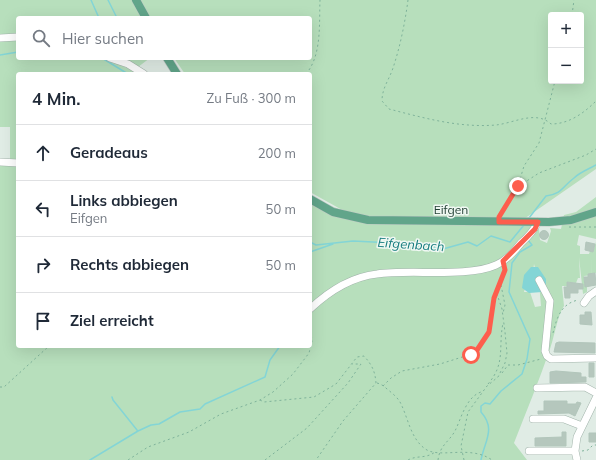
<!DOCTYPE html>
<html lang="de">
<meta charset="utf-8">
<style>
body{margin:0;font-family:Mulish,sans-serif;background:#f6f6f7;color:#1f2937}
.controls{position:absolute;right:12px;top:12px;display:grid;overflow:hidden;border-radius:4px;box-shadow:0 4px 16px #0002}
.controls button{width:36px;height:36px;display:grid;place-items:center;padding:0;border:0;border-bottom:1px solid #e0e1e3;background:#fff;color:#1f2937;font:20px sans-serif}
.stop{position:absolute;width:12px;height:12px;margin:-9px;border:3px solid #fd5e4d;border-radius:50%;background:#fff}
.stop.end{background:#fd5e4d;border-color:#fff;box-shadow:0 1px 4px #0008}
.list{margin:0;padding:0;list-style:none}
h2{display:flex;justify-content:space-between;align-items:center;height:52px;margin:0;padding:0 16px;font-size:17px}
h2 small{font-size:13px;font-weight:400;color:#747a83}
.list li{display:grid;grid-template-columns:26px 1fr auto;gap:12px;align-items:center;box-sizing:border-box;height:56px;padding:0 16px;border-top:1px solid #e0e1e3}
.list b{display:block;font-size:15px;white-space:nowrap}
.list p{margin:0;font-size:13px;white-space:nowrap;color:#747a83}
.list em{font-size:13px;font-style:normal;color:#747a83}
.icon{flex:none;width:22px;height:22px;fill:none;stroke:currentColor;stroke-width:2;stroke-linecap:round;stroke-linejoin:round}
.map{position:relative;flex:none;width:596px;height:460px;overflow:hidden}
.search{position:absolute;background:#fff;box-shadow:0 4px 16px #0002;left:16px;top:16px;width:296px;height:44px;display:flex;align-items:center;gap:10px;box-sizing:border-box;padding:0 14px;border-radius:4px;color:#747a83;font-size:15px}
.panel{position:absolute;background:#fff;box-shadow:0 4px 16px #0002;left:16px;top:72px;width:296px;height:276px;border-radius:4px}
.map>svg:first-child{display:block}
.green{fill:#b7dfbc;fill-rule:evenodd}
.water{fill:#83d5d6}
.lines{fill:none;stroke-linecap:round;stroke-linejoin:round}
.stream{stroke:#83d5d6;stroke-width:1.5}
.building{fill:#b5c7bd;stroke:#b2c6bb}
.minor-casing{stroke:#a2b4ab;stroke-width:8}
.major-casing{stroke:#c0c9c5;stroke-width:9}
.path{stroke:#7eb29a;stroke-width:1;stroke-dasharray:2 3;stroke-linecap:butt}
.minor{stroke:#fff;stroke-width:7}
.major{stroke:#61a58a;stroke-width:8}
.route{stroke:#fd5e4d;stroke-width:5}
.labels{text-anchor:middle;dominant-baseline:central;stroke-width:3;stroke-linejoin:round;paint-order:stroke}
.street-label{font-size:12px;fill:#1f3e31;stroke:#f0f8f3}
.water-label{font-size:13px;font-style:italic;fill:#157c7e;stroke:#f0f8f3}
</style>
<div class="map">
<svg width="596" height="460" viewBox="0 0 596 460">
<rect width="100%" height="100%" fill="#e0ece5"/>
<path class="green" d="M0,0H596V169L524,219L376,218L335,210L310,196V194L328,205L344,211L310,192V74H185L174,58H310V18H18V34L0,35ZM551,15H581V81H551Z
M18,39V58H105L140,74H18V162L10,160V127H0V40Z
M118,58H150L138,67Z
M0,164L18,165V346H310V202L339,217L367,223L528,225L539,229L540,240L547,243L551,231L550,228L561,229L564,215L576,212L596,197V239L579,235L577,245L580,246V254H589L590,251L593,252L596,242V273H592L591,257L592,275L584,276V283L587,287V292L583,294L579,257L580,278H578L576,283L567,282V286H562L564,306C558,314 554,338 550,349C539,381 526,412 514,443L527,460H0ZM534,264L539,282L541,306L535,307L530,292H524C526,283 534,271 534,264Z"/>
<path class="water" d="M531,267H538L546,279V288L542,292L529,293L522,288L524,275Z"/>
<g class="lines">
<path class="stream" d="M91,0L99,18
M108,0L117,18
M0,55L18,52
M102,58L128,74
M529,218L546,196C562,194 562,187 574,178C580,172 589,169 596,165
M310,242L316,245L353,241L393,243L399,246L416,248L426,245L443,249L468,242L477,246L491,236L510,242L524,225
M310,252L333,244
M112,397L113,400L137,430
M90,460L138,431L151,425L159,424L180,412L200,409L205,404L265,377L270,360L280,346
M481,460C485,440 496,429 481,412V406L485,403L490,404L501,391L522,374L527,359L530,339L509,292L512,263L520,252L532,245L528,240"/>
</g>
<path class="building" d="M539.5 235a4.5 4.5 0 1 1 9 0a4.5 4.5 0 1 1-9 0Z
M586,242L595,244L593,252L585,250Z
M595,273L596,285L585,287L584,277H588V274Z
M567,282L583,284V289H578V293H570V298H565L564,287H567Z
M585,312H591L592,325L580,324V315H585Z
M559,342L595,343V353L554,352L556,343Z
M589,363H594V377H589Z
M556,371L581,373V377H586V382L550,383V372Z
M544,401H567V404H576L577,402L581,403L575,416L569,413L538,414V411H544Z
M562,432H566V446H535V438L562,437Z
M589,433H596V442H589Z"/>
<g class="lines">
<g class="minor-casing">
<path id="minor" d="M0,38L18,37
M110,58L128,64L144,74
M0,162L18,163
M539,280L550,301L545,351L547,356L551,359L596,358
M584,303L589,296L596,291
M310,309C328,292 351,277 377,274C410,269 467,278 496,265C506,261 514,252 521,243C528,237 534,230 538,222
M537,388L585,387L596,393
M533,419H564L582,426
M529,451H575
M577,460L575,451L577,437L596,398"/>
</g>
<g class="major-casing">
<path id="major" d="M136,0L146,18
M167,58L177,74
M310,199L333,212L368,220L549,222L571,220L596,212"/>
</g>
<path class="path" d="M408,0C405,23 400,47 393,68C389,80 382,88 382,101L389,109C424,118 459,128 496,125C514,123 536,110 551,124C569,124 584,113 596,101
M572,15L574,0
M306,74C322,55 319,24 320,0
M519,186L539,173L586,155L596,149
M502,214L518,186L524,166L539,143L555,81
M569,227H596
M501,285L505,305L503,313
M553,333C557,317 561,304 578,300
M502,373L508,365H518L541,359
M377,383C381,384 384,386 387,389C392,393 397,397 400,402C408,417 410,437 424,448C438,460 469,444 492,460
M488,384C506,363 498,348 503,323
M383,386L391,378L402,371L440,364L475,353L489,332L496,295
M0,387H4L49,346
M260,400L264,402L314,397L336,384L357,357L364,356C372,365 375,371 376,383L343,421L316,460
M582,451L588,450L593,445H596
M128,460L148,447L189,432L221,414L260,400L273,392L293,374L309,353L312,341L310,324
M265,460L307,428L348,383L361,364H352
M408,460C417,455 426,459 435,452
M438,460C440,445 448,443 455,431C461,419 466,397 481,392
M464,460L461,446L468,412L487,386L498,377L505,363L507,353L505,332L502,309L497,294L505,267"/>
<use href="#minor" class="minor"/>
<use href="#major" class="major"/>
</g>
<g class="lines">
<path class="route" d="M471,355L475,353L489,332L494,298L505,270L503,261L535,229L538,222H499V217L518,186"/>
</g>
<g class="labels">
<g class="street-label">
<text x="451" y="209">Eifgen</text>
</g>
<g class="water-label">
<text transform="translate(411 244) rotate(4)">Eifgenbach</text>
</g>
</g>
</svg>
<div class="controls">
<button>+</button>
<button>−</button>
</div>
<div class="stop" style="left:471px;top:355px"></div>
<div class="stop end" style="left:518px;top:186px"></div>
<div class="search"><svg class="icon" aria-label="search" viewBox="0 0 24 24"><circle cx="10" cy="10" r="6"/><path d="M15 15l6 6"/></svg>Hier suchen</div>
<section class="panel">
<h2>4 Min.<small>Zu Fuß · 300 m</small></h2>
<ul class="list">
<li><svg class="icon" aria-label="ahead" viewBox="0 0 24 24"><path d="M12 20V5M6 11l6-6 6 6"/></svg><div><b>Geradeaus</b></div><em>200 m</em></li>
<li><svg class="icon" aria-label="left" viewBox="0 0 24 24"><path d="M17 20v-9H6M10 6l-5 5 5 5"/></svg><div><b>Links abbiegen</b><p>Eifgen</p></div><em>50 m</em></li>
<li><svg class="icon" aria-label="right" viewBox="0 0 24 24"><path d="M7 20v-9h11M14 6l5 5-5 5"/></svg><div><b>Rechts abbiegen</b></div><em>50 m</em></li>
<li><svg class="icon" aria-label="arrive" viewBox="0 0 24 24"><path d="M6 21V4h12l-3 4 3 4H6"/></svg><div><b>Ziel erreicht</b></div></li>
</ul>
</section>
</div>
